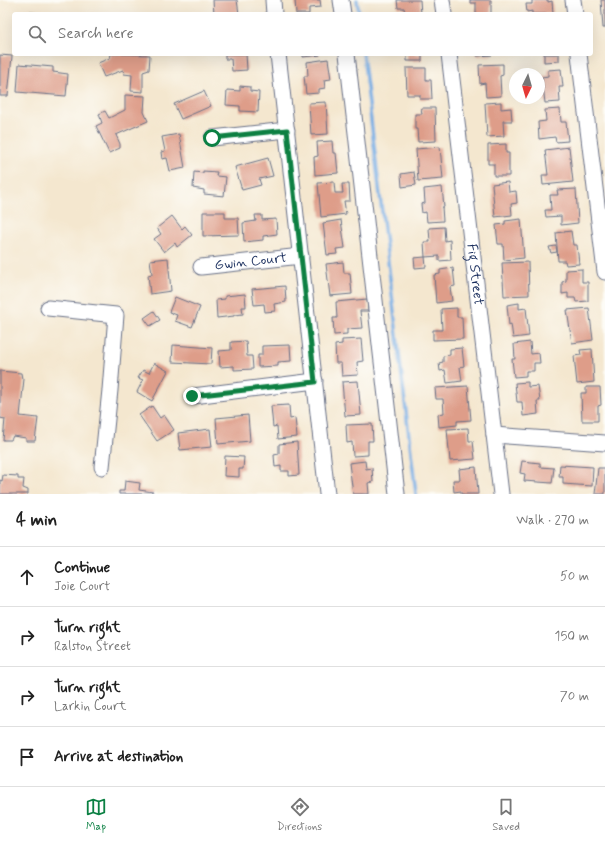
<!DOCTYPE html>
<meta charset="utf-8">
<style>
body{margin:0;font-family:Mynerve,sans-serif;background:#f6f6f6;color:#222}
.compass{position:absolute;left:509px;top:68px;width:36px;height:36px;border-radius:50%;background:#fff;box-shadow:0 4px 16px #0002;rotate:185deg}
.stop{position:absolute;width:12px;height:12px;margin:-9px;border:3px solid #0b8043;border-radius:50%;background:#fff}
.stop.end{background:#0b8043;border-color:#fff;box-shadow:0 1px 4px #0008}
.list{margin:0;padding:0;list-style:none}
h2{display:flex;justify-content:space-between;align-items:center;height:52px;margin:0;padding:0 16px;font-size:17px}
h2 small{font-size:13px;font-weight:400;color:#767676}
.list li{display:grid;grid-template-columns:26px 1fr auto;gap:12px;align-items:center;box-sizing:border-box;height:60px;padding:0 16px;border-top:1px solid #e0e0e0}
.list b{display:block;font-size:15px;white-space:nowrap}
.list p{margin:0;font-size:13px;white-space:nowrap;color:#767676}
.list em{font-size:13px;font-style:normal;color:#767676}
.icon{flex:none;width:22px;height:22px;fill:none;stroke:currentColor;stroke-width:2;stroke-linecap:round;stroke-linejoin:round}
.map{position:relative;flex:none;width:605px;height:494px;overflow:hidden}
.search{position:absolute;background:#fff;box-shadow:0 4px 16px #0002;left:12px;right:12px;top:12px;height:44px;display:flex;align-items:center;gap:10px;box-sizing:border-box;padding:0 14px;border-radius:4px;color:#767676;font-size:15px}
.sheet{height:292px;background:#fff}
nav{display:flex;justify-content:space-around;align-items:center;box-sizing:border-box;height:56px;border-top:1px solid #e0e0e0;background:#fff;font-size:11px;color:#767676}
nav a{display:grid;justify-items:center;gap:2px}
nav .on{color:#0b8043}
.map>svg:first-child{display:block}
.lines{fill:none;stroke-linecap:round;stroke-linejoin:round}
.stream{stroke:#74abe3;stroke-width:3.5}
.building{fill:#de9d89}
.minor-casing{stroke:#676f86;stroke-width:17}
.minor{stroke:#fff;stroke-width:15}
.route{stroke:#0b8043;stroke-width:5}
.labels{text-anchor:middle;dominant-baseline:central;stroke-width:3;stroke-linejoin:round;paint-order:stroke}
.street-label{font-size:14px;fill:#1b2f5e;stroke:#fdfcf7}
</style>
<div class="map">
<svg width="605" height="494" viewBox="0 0 605 494">
<rect width="100%" height="100%" fill="#fdfcf7"/>
<filter id="ink" filterUnits="userSpaceOnUse"><feTurbulence type="fractalNoise" baseFrequency=".025" numOctaves="2"/><feDisplacementMap in="SourceGraphic" scale="8" xChannelSelector="R" yChannelSelector="G"/><feConvolveMatrix kernelMatrix="1 2 1 2 8 2 1 2 1" color-interpolation-filters="sRGB"/></filter>
<filter id="wash" filterUnits="userSpaceOnUse"><feTurbulence type="fractalNoise" baseFrequency=".012" numOctaves="4" result="noise"/><feDisplacementMap in="SourceGraphic" scale="16" xChannelSelector="R" yChannelSelector="G"/><feGaussianBlur stdDeviation="0.9" result="paint"/><feColorMatrix in="noise" values="0 0 0 0 0 0 0 0 0 0 0 0 0 0 0 0 0 1.4 0 .05"/><feComposite in="paint" operator="in"/></filter>
<g filter="url(#wash)">
<rect width="100%" height="100%" fill="#f4e7cf"/>
<g class="lines">
<path class="stream" d="M357,0L359,14
M363,54L416,494"/>
</g>
<g id="blocks">
<path class="building" d="M213,0H237L239,14H214Z
M295,0H320L321,7L309,8V14H296Z
M397,0H420L421,14H405L404,8H398Z
M470,0H491V14H476V3H470Z
M532,0H548V2L552,1L553,14H532V11L527,12L526,4H532Z
M601,0H605V28H603Z
M28,12L45,13V14H28Z
M111,54L150,55L149,70L143,72V92L131,91L132,75L124,74L123,70L104,77L98,63L110,58Z
M225,54H246L247,70L232,71L231,59H225Z
M303,54H320V55L303,57Z
M407,54H422V61H407Z
M477,54H492V55L477,56Z
M544,54H559V61L544,62Z
M0,55L12,56L8,96H0Z
M328,59L331,79L324,80L325,88L319,89V93L306,94L304,76H308L307,62Z
M19,64L53,67V72L68,74L66,96L17,92Z
M503,64V75L500,76L501,96L486,97L485,83L480,84L479,65Z
M406,68H426V80H431L432,99H420V95H407Z
M561,69L563,87H559L560,102L545,103L542,77L548,76V70Z
M240,86L250,87V91L259,92L258,112L240,111V106L226,105L227,90L240,91Z
M204,91L211,106L181,119L174,104Z
M125,95L145,96L144,112L148,121L116,135L120,144V148L109,153L96,126L102,123L99,114L105,111L109,118L125,110Z
M326,102L328,134L311,135L309,103Z
M501,102V109L511,108L512,121H503L504,136L487,137L485,103Z
M421,108H435L436,141L418,142L417,129H415V114H422Z
M560,109L561,122H566L568,141L556,142L555,137L539,139L538,122L546,121L545,110Z
M179,134L185,168L170,171L167,158L162,159L161,152L165,151L162,137Z
M332,141L333,153H336L338,173L315,175L314,157L318,156L317,142Z
M506,144V153H509V176H494V164H488V145Z
M440,147L443,179L418,181L416,149Z
M569,147L573,182L543,185L542,175H548L545,150Z
M268,158L273,176L259,179L261,185L242,190L235,167Z
M203,171L217,172L216,176L226,177L224,196L204,194V190L193,188L194,172L203,173Z
M414,172L416,185L402,187L401,174Z
M334,182L335,193H343L342,184H349L350,201H344L346,214L321,217L318,183Z
M508,182L509,192L516,191L517,203L511,204L512,215L495,217L492,184Z
M442,187L444,207H442L443,221L427,222L426,212L422,213L421,204L425,203L424,189Z
M576,189L578,223L561,225V216L546,217L545,210H551L550,195H558L557,190Z
M203,212H225V218H238L239,235L203,236Z
M255,215H262V220L276,219L277,234L263,236V240L244,242L243,223L256,221Z
M172,216L182,229L185,226L192,235L177,247L175,243L164,252L154,239L161,234L157,228Z
M521,219L524,258L504,260L503,244H498L496,225L505,224V221Z
M341,220L345,248L336,249L337,254L327,255L323,223Z
M444,227L445,241L450,240L451,260L439,261V256L425,257L424,242H430L429,228Z
M571,231L573,245H577L579,264L566,265L565,261H558L556,233Z
M556,246L557,252L551,253L549,247Z
M425,257L426,267L415,268L414,258Z
M168,258L171,291L150,294L148,275L152,274L150,260Z
M343,262L344,273H350L352,294L330,296L326,264Z
M528,262L529,295L504,296L502,263Z
M453,268L455,286L450,287L452,301L436,303L434,275L440,274V270Z
M582,269V282H588V301L576,302L575,298H568V293L562,294V282L566,281V270Z
M285,286L286,302L274,304L275,311L265,312L264,304L254,305L252,289Z
M245,294L246,307H242L243,314L234,315V316L217,318L216,300L225,299V296Z
M175,297L200,307L192,327L175,321L177,315L169,312Z
M367,299L368,311H360L362,328L347,329V334L334,335L333,318H337L336,302Z
M519,303V309L526,308L529,336L513,338L511,324L509,325L507,305Z
M457,308V317H462L463,339L433,340V330H442L441,309Z
M589,308L593,340L572,343L567,310Z
M154,311L160,320L150,326L144,318Z
M361,339L363,361L357,362L358,375L342,376L341,363H336L335,345L342,344V340Z
M246,341L247,356H252L253,369L234,370V366L220,367L219,351L231,350V342Z
M530,342L531,354L539,353L540,363H534V371H526V376L514,377L512,359H515L514,344Z
M173,345L212,348L211,364L172,362Z
M290,345L291,361L278,362V366L258,367V355H262V346Z
M462,348L464,366L460,367L462,381L447,383L445,370L440,371L439,363L443,362V356L450,355V349Z
M592,349L594,382L577,384L574,356L581,355L580,350Z
M154,363L168,371L152,401L137,392L143,380L138,378L143,370L149,373Z
M0,371L21,373L22,379H24L20,416L38,418L35,441H26V438L13,436L11,440H3L5,419L0,418Z
M358,381L361,415L345,416L342,382Z
M528,382V387L538,386L540,401H537L538,414L523,416L522,402H517L515,383Z
M468,386L471,420L457,421V425L439,427L438,414L444,413L443,399H436L435,388Z
M586,387H600L601,405L598,406V421H582L581,393H586Z
M289,405L290,419L295,418L297,437L278,439L277,426L273,427L271,406Z
M152,406L160,418L164,415L174,430L157,441L139,415Z
M248,415L250,441L218,444L216,418Z
M372,424L373,441H368V455L353,456L352,442L347,443L346,425Z
M468,428L469,441H473L475,459L450,461L447,429Z
M210,429L212,447L180,450L178,433Z
M297,442L299,475L289,476V471H281V466L275,467L274,455L279,454V444Z
M225,456L244,457L243,469H239V477L224,476Z
M365,461L366,469L372,468L373,482L368,483L369,494H353L349,463Z
M522,461L540,463V467L554,468L552,483L524,481L525,474L520,473Z
M560,465L593,467L592,486L563,484V477H559Z
M476,467L478,494H461V491L454,492L453,480H460L459,469Z
M598,468H605V494H595Z
M3,475L18,476V479H24L23,488L28,490V494H0V480L2,481Z
M125,481L140,483L139,490L153,492V494H119V491H124Z"/>
</g>
</g>
<g filter="url(#ink)">
<use href="#blocks" fill-opacity="0" stroke="#676f86" stroke-width="1"/>
<g class="lines">
<g class="minor-casing">
<g id="minor">
<path d="M273,0L274,14"/>
<path d="M341,0L343,14"/>
<path d="M442,0L444,14"/>
<path d="M573,0L575,14"/>
<path d="M278,54L327,494"/>
<path d="M347,54L397,494"/>
<path id="s1" d="M449,54L501,494"/>
<path d="M579,54L605,272"/>
<path d="M212,138L287,130"/>
<path id="s2" d="M201,267L301,256"/>
<path d="M48,308L116,315L110,390L102,467"/>
<path d="M193,396L315,381"/>
<path d="M494,435L605,443"/>
</g>
</g>
<use href="#minor" class="minor"/>
</g>
</g>
<g class="lines" filter="url(#ink)">
<path class="route" d="M192,396L315,382L287,130L212,138"/>
</g>
<g class="labels">
<g class="street-label">
<text stroke="none"><textPath href="#s2" startOffset="50">Gwin Court</textPath></text>
<text stroke="none"><textPath href="#s1" startOffset="222">Fig Street</textPath></text>
</g>
</g>
</svg>
<svg class="compass" viewBox="-18 -18 36 36"><path d="M0-13l5 13h-10z" fill="#e53935"/><path d="M0 13l5-13h-10z" fill="#767676"/></svg>
<div class="stop" style="left:212px;top:138px"></div>
<div class="stop end" style="left:192px;top:396px"></div>
<div class="search"><svg class="icon" aria-label="search" viewBox="0 0 24 24"><circle cx="10" cy="10" r="6"/><path d="M15 15l6 6"/></svg>Search here</div>
</div>
<section class="sheet">
<h2>4 min<small>Walk · 270 m</small></h2>
<ul class="list">
<li><svg class="icon" aria-label="ahead" viewBox="0 0 24 24"><path d="M12 20V5M6 11l6-6 6 6"/></svg><div><b>Continue</b><p>Joie Court</p></div><em>50 m</em></li>
<li><svg class="icon" aria-label="right" viewBox="0 0 24 24"><path d="M7 20v-9h11M14 6l5 5-5 5"/></svg><div><b>Turn right</b><p>Ralston Street</p></div><em>150 m</em></li>
<li><svg class="icon" aria-label="right" viewBox="0 0 24 24"><path d="M7 20v-9h11M14 6l5 5-5 5"/></svg><div><b>Turn right</b><p>Larkin Court</p></div><em>70 m</em></li>
<li><svg class="icon" aria-label="arrive" viewBox="0 0 24 24"><path d="M6 21V4h12l-3 4 3 4H6"/></svg><div><b>Arrive at destination</b></div></li>
</ul>
</section>
<nav>
<a class="on"><svg class="icon" aria-label="map" viewBox="0 0 24 24"><path d="M3 6l6-2 6 2 6-2v14l-6 2-6-2-6 2zM9 4v14M15 6v14"/></svg>Map</a>
<a><svg class="icon" aria-label="directions" viewBox="0 0 24 24"><path d="M12 3l9 9-9 9-9-9zM9 14v-3h6M13 9l2 2-2 2"/></svg>Directions</a>
<a><svg class="icon" aria-label="saved" viewBox="0 0 24 24"><path d="M7 4h10v16l-5-4-5 4z"/></svg>Saved</a>
</nav>
